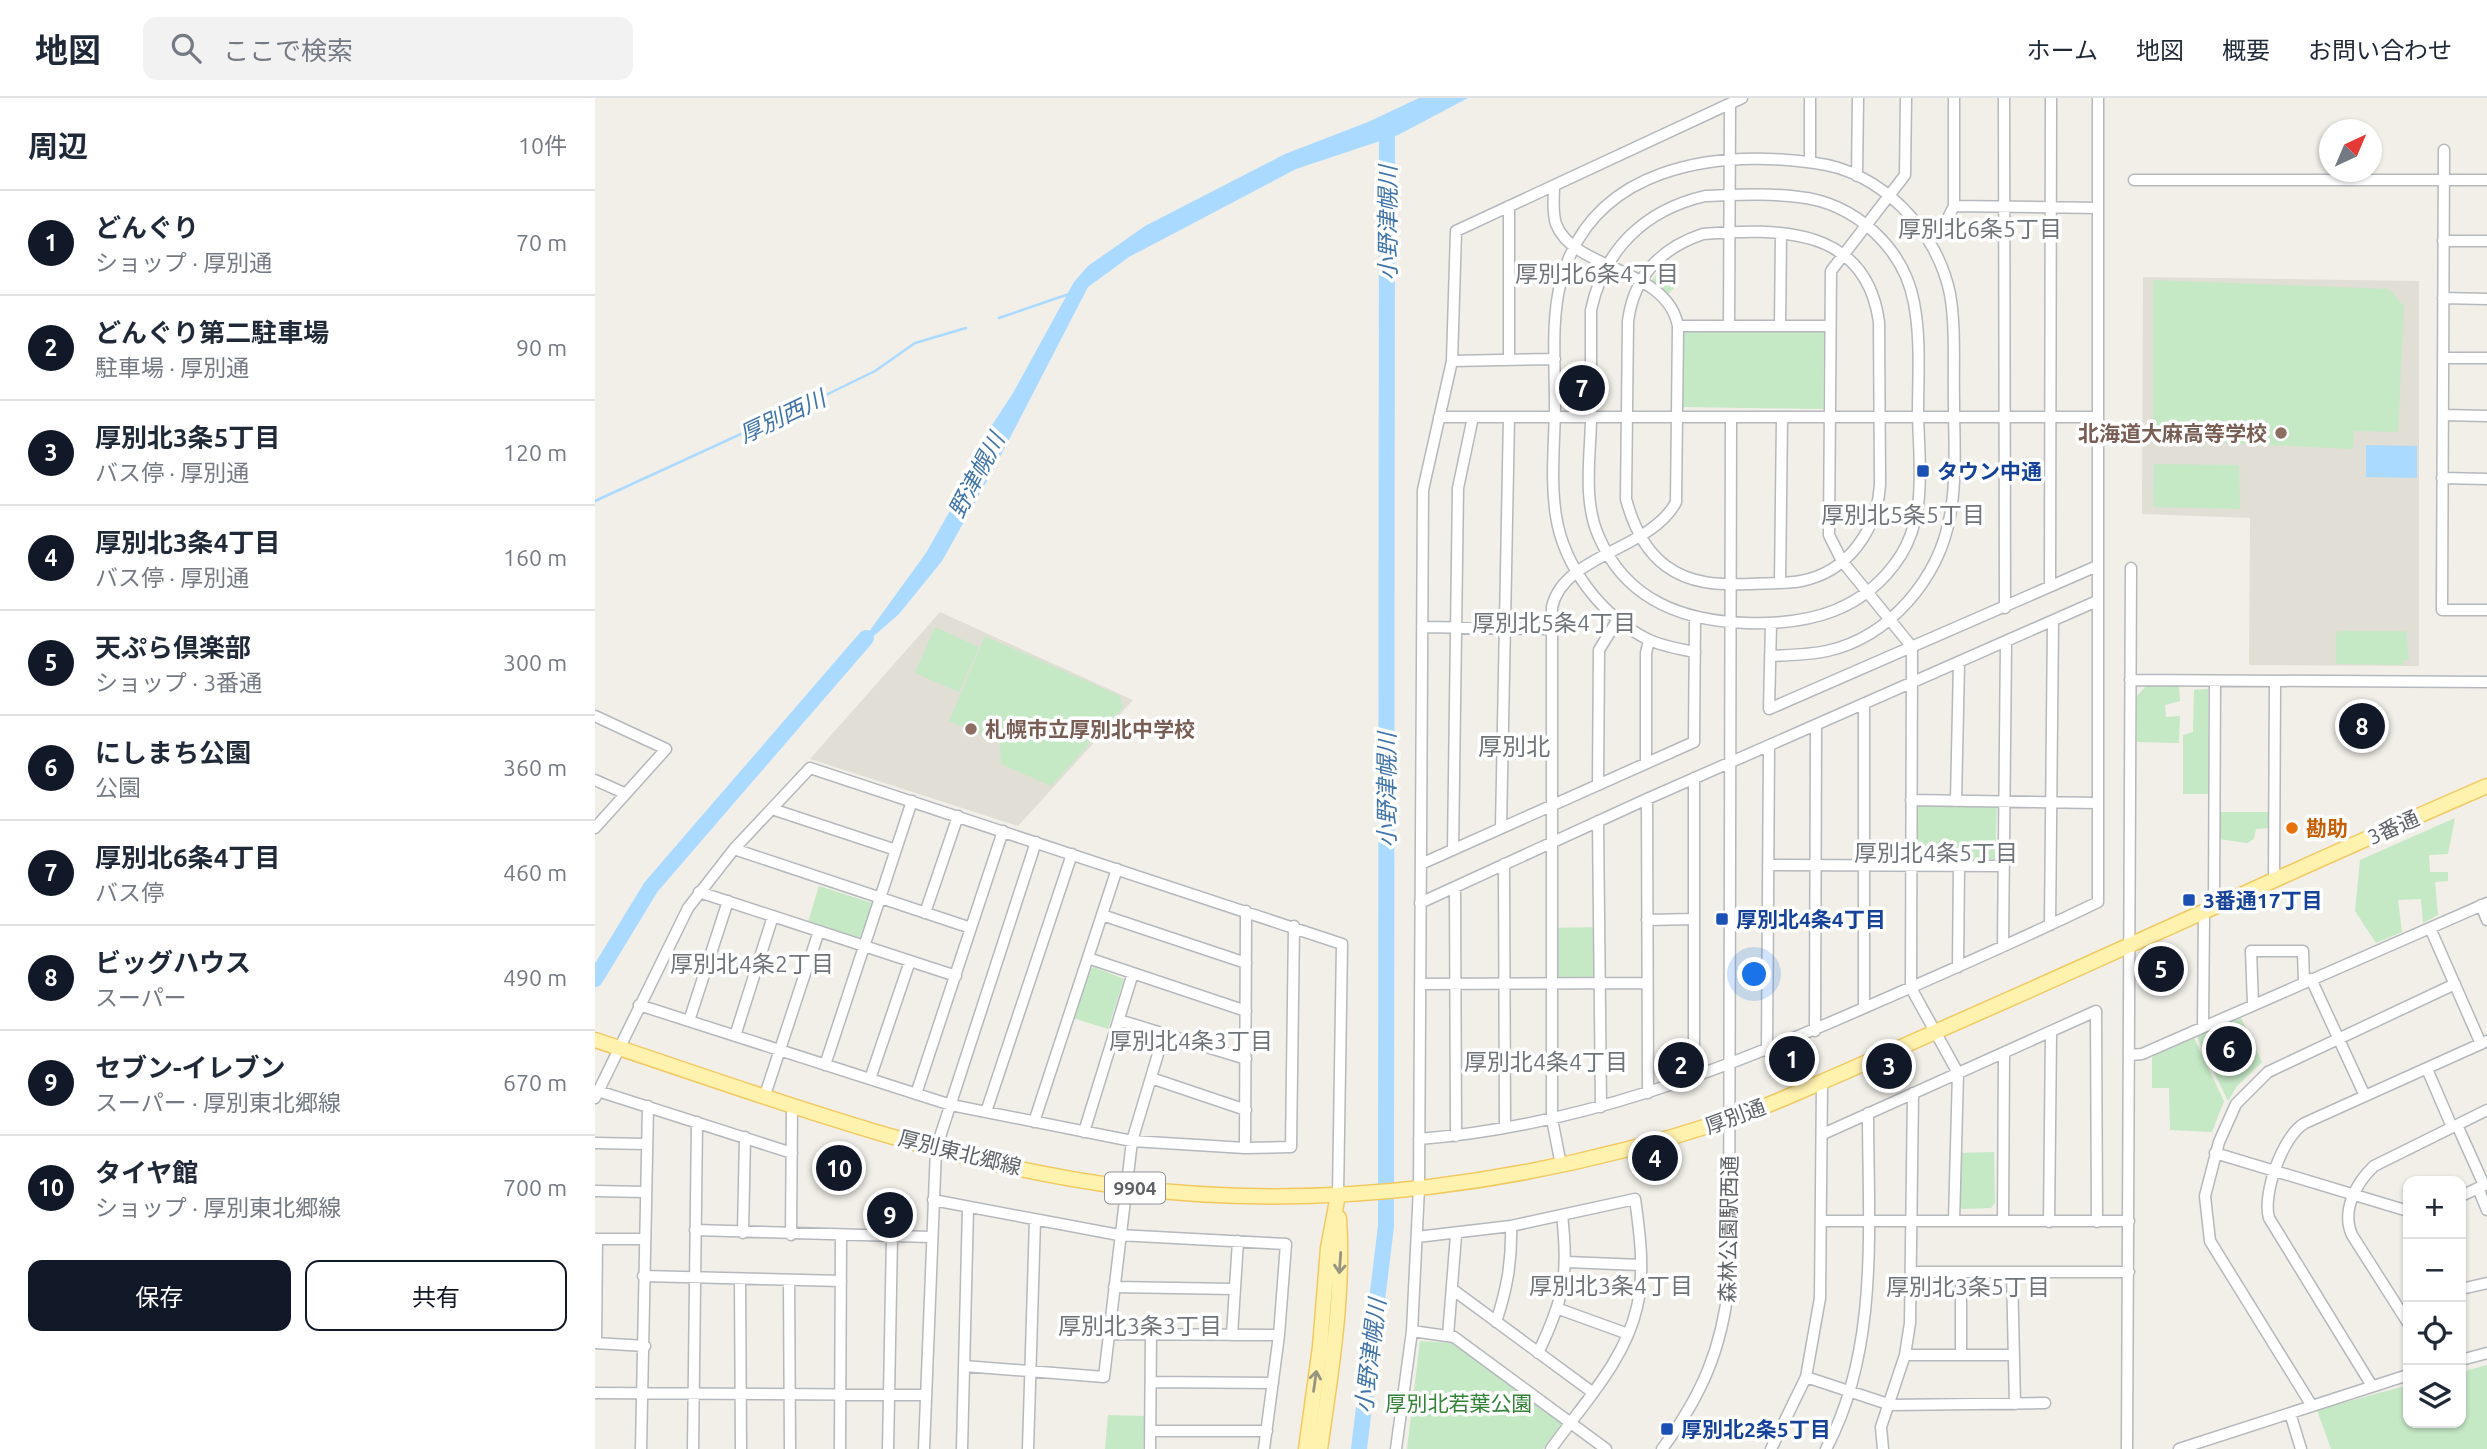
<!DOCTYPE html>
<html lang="ja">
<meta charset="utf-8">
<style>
body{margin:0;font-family:Ubuntu,"Noto Sans JP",sans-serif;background:#f2f2f3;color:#1f2937}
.controls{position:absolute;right:21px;bottom:21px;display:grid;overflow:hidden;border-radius:14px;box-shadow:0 2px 5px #0004}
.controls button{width:63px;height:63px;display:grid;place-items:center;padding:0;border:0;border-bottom:2px solid #e0e1e3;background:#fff;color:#1f2937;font:35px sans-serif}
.compass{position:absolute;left:1724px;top:21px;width:63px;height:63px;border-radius:50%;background:#fff;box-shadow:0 2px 5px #0004;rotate:44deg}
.you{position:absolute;left:1160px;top:877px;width:24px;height:24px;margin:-18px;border:5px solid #fff;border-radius:50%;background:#1a73e8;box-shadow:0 0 0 10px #1a73e833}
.badge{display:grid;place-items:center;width:46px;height:46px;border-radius:50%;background:#111827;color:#fff;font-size:23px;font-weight:700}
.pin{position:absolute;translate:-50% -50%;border:4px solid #fff;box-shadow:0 2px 7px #0006}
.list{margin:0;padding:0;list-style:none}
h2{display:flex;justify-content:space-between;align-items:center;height:91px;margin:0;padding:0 28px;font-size:30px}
h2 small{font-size:23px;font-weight:400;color:#747a83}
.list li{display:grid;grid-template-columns:46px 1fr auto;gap:21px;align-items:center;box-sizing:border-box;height:105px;padding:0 28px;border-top:2px solid #e0e1e3}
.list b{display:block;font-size:26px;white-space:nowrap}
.list p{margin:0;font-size:23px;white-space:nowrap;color:#747a83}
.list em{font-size:23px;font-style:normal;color:#747a83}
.actions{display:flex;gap:14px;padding:21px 28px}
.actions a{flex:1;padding:16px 0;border:2px solid #111827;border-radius:14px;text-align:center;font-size:24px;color:#111827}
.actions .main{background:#111827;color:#fff}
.icon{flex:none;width:38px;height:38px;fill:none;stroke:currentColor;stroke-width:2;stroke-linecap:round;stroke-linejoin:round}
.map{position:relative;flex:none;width:1892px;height:1351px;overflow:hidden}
header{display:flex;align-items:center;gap:42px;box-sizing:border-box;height:98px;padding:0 35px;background:#fff;border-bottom:2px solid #e0e1e3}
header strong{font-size:33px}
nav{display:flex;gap:38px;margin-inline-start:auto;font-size:24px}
.search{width:490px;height:63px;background:#f2f2f3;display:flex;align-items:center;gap:18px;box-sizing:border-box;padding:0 24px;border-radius:14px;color:#747a83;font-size:26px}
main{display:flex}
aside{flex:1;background:#fff}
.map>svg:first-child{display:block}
.education{fill:#e1ded6}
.green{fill:#c5e8c5}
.water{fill:#aadaff}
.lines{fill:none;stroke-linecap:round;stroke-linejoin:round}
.stream{stroke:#aadaff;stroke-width:2.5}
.river{stroke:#aadaff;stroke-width:16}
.minor-casing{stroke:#b5b8bc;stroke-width:13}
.major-casing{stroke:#f2c960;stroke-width:17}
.minor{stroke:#fff;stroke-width:10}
.major{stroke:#fff2af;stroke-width:14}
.oneway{stroke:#979581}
.education-dot{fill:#8d6e63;stroke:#fff;stroke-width:2.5}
.transit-dot{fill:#1a4fb4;stroke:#fff;stroke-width:2.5}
.food-dot{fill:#e8710a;stroke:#fff;stroke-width:2.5}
.labels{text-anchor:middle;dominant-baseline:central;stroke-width:7;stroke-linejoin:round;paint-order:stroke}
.shield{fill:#fff;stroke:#8f9295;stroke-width:2}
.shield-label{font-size:19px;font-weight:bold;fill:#5f6368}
.education-label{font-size:21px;font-weight:bold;fill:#785e54;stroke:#fff;text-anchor:end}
.transit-label{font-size:21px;font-weight:bold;fill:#164399;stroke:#fff;text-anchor:start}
.street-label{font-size:21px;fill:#5f6368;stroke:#fff}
.food-label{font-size:21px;font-weight:bold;fill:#c56008;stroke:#fff;text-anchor:start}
.park-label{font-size:21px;fill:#348238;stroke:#fff}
.water-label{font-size:23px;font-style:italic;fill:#4174aa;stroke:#fff}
.neighbourhood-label{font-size:23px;fill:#70757a;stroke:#fff}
.quarter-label{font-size:24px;fill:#70757a;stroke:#fff}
</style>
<header>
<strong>地図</strong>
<div class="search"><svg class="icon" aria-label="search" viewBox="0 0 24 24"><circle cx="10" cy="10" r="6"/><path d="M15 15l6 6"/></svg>ここで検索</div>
<nav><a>ホーム</a><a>地図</a><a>概要</a><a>お問い合わせ</a></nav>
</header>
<main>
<aside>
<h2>周辺<small>10件</small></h2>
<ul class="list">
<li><span class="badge">1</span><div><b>どんぐり</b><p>ショップ · 厚別通</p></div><em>70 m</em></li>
<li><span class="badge">2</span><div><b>どんぐり第二駐車場</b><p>駐車場 · 厚別通</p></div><em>90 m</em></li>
<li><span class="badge">3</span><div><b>厚別北3条5丁目</b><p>バス停 · 厚別通</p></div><em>120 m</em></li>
<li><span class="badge">4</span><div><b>厚別北3条4丁目</b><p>バス停 · 厚別通</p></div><em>160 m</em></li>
<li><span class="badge">5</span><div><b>天ぷら倶楽部</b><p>ショップ · 3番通</p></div><em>300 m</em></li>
<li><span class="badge">6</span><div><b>にしまち公園</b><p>公園</p></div><em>360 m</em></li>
<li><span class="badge">7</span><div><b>厚別北6条4丁目</b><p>バス停</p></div><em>460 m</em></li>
<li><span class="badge">8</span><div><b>ビッグハウス</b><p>スーパー</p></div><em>490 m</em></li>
<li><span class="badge">9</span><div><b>セブン-イレブン</b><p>スーパー · 厚別東北郷線</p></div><em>670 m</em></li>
<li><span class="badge">10</span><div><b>タイヤ館</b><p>ショップ · 厚別東北郷線</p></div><em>700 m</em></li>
</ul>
<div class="actions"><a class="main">保存</a><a>共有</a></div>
</aside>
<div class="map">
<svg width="1892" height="1351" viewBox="0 0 1892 1351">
<rect width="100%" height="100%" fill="#f1efe8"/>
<path class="education" d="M1548,179L1824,183V568L1654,567L1655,420L1547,416Z
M345,514L538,602L423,728L215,661Z"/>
<path class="green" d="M1069,169L1084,185L1072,197L1056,183Z
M1558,182L1794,191L1809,208L1803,334L1759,333L1758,351L1558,341Z
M1088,231L1229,232L1228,311L1087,309Z
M1559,366L1644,367L1645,411L1558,409Z
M340,529L384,549L364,594L320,575Z
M1745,533H1811L1814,562H1809V567L1741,566V536Z
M390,538L525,598L528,609L456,688L406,666L405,645L354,623Z
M1551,588H1584L1585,603L1570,607L1571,619L1585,618L1584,645L1542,644V598Z
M1613,591V696H1588V637L1598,634L1599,592Z
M1320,708H1402L1400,761H1320Z
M1624,714H1675V730L1661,731L1659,741L1652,745L1623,741Z
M1860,720L1853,756L1834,757L1835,774H1853V783L1840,784L1843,817L1828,825L1826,801L1803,802L1807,834L1781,845L1760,813L1765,762Z
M224,788L277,805L265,840L213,824Z
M1004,829L1005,885H956V830Z
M499,869L529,881L513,931L478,920L494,872Z
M1646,920L1667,964L1642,988L1633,1003L1601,937Z
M1599,940L1629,1003L1617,1034L1575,1032L1574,990H1557V959Z
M1399,1054L1400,1105L1396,1110L1367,1111L1364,1108V1055Z
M825,1243L858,1245L967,1325L948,1351H812Z
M1892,1267V1351H1736L1722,1312L1813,1287V1325H1866V1274Z
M513,1317L550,1318L548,1351H510Z"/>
<path class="water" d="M824,0H873L803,37L701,71L534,159L493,189L403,363L347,463L304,516L257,557L331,455L381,367L382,350L418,295L479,184L493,168L550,128L690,56L773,24Z
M1771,347L1822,348V380L1771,379Z"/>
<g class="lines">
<path class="stream" d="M404,220L474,196
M0,403L233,296L280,273L320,245L371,230"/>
<path class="river" d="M0,881L56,789L271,540
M764,1351L791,1128L792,32"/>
<g class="minor-casing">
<path id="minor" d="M1311,0L1310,77L1236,173L1234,437L1247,463L1317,549L1316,890L1363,975L1359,1123
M1409,0L1410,510
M1849,52L1847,512H1892
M1215,64V0
M1262,78L1263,0
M1539,82H1892
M959,88C959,100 957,114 961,126C979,173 1072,169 1083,228L1081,404C1056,452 969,456 957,509V1021L966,1067
M1110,98C1141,97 1174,95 1204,99C1260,105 1309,150 1319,205C1326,241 1323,280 1323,316C1324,363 1332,415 1306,457C1270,513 1214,527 1152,525C1087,523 1031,502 1004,439C988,404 995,361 996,323C996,286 996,249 996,212C1009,151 1050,112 1110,98Z
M1359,108L1503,110
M1108,136C1185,130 1271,129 1284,224L1285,387C1282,432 1253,474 1206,483C1189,486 1170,485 1153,486C1124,487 1095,486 1071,468C1049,452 1038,427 1031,401L1033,223C1039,178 1066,150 1108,136Z
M1331,140L1350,126L1359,108V0
M1848,143H1892
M1848,200L1892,201
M1083,228H1234
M1134,228L1135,6
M1185,228L1186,136
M1848,260H1892
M914,262V108
M857,263L960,261
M1848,317L1892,318
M844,319H1503
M1847,380L1892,381
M1185,485L1187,320
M1455,488L1456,0
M1176,526L1174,611L1502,468
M827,529L955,531
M1100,554C1084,551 1066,548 1052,541C1006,517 969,469 961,418C955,380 960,342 960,304C960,264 956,221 966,183C997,68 1119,51 1220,65C1286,73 1342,132 1355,196C1361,231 1358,269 1359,304C1359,341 1362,381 1355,418C1344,480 1295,539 1232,553C1213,557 1194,557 1175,558
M1535,582L1892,584
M1269,606V910
M0,618L71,651L0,730
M1051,665V555L1054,542
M0,682L29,695
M1003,687L1004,552L1023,521
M1052,701L1053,995
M1316,702L1503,705
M1361,703L1364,565
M177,711L301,752
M1003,723L1006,1009
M906,730L914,319
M139,751L376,830
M858,752L863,390L878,319
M826,766L1099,644L1100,521
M909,766L910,1030
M1173,767L1409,768
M1679,782L1680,584
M860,789L861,1038
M104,794L361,878
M825,805L1052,701L1502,503
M1886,807L1892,822
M1619,810L1620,583
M330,815L363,718
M507,817L651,865
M1052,822L1099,821
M1455,827L1458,523
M1835,830L1886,946
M1408,848L1411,544
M493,860L651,913
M1363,869L1364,768
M1716,881L1770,998
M825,886L1052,885
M1658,906L1656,853H1708L1709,884
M44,907L356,1007L537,1043L650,1050L696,1049L699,828
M524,922L651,961
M94,923L133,803
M1608,928L1609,815
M1220,933L1221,627
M140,938L178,818
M1172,953L1174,648
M1534,957L1547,956L1892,805
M230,967L317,703
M1832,971L1857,1029
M1099,978V680
M556,980L651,1012
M275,981L315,863
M3,993L197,1055
M321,996L408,733
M170,997L224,833
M0,1000L93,810L139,751L215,670L747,846L743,1097
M391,1014L477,756
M439,1024L522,771
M1862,1027L1889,1087
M489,1034L538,875
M1228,1036L1501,913L1502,1124
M824,1041C981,1029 1128,972 1271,909C1349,875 1427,841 1503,804V0
M0,1045L52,1046
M650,1050L651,813
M1620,1055L1813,1113
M1883,1090L1892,1112
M0,1093L51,1094
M1866,1098L1892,1086
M338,1102L524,1137L691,1146L684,1237L669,1351
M1226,1123H1534
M1408,1123L1409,955
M1454,1124L1456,934
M100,1132L335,1139
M148,1135L150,1039
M196,1137L197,1006
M822,1139L916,1128L1040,1101C1045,1136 1050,1175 1042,1209C1030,1263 987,1307 956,1351
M0,1141H49
M972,1164L1045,1167
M1317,1174H1534
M1366,1174V1257
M1417,1174L1420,1306
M48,1178L246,1183
M145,1181L146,1351
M194,1182L195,1351
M519,1189L640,1191
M857,1191L997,1294
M1866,1191L1892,1185
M964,1211L1033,1236
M901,1224C912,1191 917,1163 916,1128
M1813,1225L1757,1137C1746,1113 1761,1085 1779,1068L1892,1012
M817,1233L859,1239L1011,1351
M514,1236L684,1237
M637,1237L643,1143
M853,1238L861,1137
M0,1245L50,1248
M1,1245L2,1141
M943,1255C969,1201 974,1177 967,1117
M1310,1257H1419
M1866,1262L1892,1255
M369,1268L509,1279L537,1043L569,936
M1211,1279L1296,1307L1450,1305
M556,1284L678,1285
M1777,1288L1674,1120C1667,1096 1688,1037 1710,1025L1892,943
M0,1295L331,1297
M1717,1308L1615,1143L1610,1098L1624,1044L1641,1006L1673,974L1860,886
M1695,1315L1706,1351
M555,1333H672
M46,1351L53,1008
M98,1351L102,1024
M245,1351L246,1138
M293,1351L297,1138
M329,1351L341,1051L441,744
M367,1351L373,1110
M433,1351L440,1122
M555,1351L556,1236
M801,1351L817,1233L824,1090L828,392L857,263L861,133L1147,0
M1067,1351C1107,1297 1127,1251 1134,1184L1136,319
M1176,1351L1211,1279L1225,1200L1227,984
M1231,1351C1285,1250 1273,1126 1273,1015
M1288,1351L1286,1329L1310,1257L1315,1225L1318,995
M1532,1351L1536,470
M1584,1351L1813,1277"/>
</g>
<g class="major-casing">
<path id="major" d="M0,942C173,999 348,1066 530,1089C731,1115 940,1085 1132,1022C1173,1009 1212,990 1252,973C1313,946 1374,919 1435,892C1587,824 1739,754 1892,688
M711,1351L725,1249L733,1150L743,1097
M725,1351C736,1275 749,1197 744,1120"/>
</g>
<use href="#minor" class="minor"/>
<use href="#major" class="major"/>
</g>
<defs><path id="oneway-shaft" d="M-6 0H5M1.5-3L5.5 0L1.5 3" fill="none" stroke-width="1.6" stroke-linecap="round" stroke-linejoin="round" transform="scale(1.75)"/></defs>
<g class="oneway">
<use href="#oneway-shaft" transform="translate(745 1165) rotate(94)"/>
<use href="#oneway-shaft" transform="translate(720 1283) rotate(-82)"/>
</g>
<g class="education-dot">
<circle cx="1686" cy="335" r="7"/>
<circle cx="376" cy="631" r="7"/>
</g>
<g class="transit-dot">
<rect x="1321" y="366" width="14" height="14" rx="3.5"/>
<rect x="1587" y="795" width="14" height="14" rx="3.5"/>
<rect x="1120" y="814" width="14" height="14" rx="3.5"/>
<rect x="1065" y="1324" width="14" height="14" rx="3.5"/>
</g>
<circle class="food-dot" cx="1697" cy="730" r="7"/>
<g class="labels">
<rect class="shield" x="510" y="1074.5" width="60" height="31" rx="5"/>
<g class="shield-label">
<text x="540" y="1090">9904</text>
</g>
<g class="education-label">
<text x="1672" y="335">北海道大麻高等学校</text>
<text x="390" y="631" text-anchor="start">札幌市立厚別北中学校</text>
</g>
<g class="transit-label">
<text x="1342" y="373">タウン中通</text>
<text x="1608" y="802">3番通17丁目</text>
<text x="1141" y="821">厚別北4条4丁目</text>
<text x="1086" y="1331">厚別北2条5丁目</text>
</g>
<g class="street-label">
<text transform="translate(1798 729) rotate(-24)">3番通</text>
<text transform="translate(1140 1018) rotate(-20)">厚別通</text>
<text transform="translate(365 1054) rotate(14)">厚別東北郷線</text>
<text transform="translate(1133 1131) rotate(-89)">森林公園駅西通</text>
</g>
<g class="food-label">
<text x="1711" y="730">勘助</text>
</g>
<g class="park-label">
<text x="864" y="1305">厚別北若葉公園</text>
</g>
<g class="water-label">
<text transform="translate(792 125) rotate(-90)">小野津幌川</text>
<text transform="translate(187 318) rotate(-25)">厚別西川</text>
<text transform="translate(381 377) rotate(-62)">野津幌川</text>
<text transform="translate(791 692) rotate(-90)">小野津幌川</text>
<text transform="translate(775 1258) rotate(-83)">小野津幌川</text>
</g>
<g class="neighbourhood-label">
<text x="1385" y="130">厚別北6条5丁目</text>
<text x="1002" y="175">厚別北6条4丁目</text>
<text x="1308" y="416">厚別北5条5丁目</text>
<text x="959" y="524">厚別北5条4丁目</text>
<text x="1341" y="754">厚別北4条5丁目</text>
<text x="157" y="865">厚別北4条2丁目</text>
<text x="596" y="942">厚別北4条3丁目</text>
<text x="951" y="963">厚別北4条4丁目</text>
<text x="1016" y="1187">厚別北3条4丁目</text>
<text x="1373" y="1188">厚別北3条5丁目</text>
<text x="545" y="1227">厚別北3条3丁目</text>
</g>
<g class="quarter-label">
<text x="919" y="648">厚別北</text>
</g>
</g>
</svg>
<div class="controls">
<button>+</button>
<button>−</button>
<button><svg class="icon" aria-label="locate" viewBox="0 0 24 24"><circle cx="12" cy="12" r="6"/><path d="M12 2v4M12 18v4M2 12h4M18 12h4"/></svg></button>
<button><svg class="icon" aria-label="layers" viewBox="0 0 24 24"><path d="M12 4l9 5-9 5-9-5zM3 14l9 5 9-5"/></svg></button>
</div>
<svg class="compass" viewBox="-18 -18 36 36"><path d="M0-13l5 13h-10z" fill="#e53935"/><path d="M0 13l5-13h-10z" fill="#747a83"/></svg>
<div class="you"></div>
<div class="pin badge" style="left:1197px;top:961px">1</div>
<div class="pin badge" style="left:1086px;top:967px">2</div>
<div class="pin badge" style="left:1294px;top:968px">3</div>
<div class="pin badge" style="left:1060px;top:1060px">4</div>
<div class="pin badge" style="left:1566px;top:871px">5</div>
<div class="pin badge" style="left:1634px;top:951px">6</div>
<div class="pin badge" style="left:987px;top:290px">7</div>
<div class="pin badge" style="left:1767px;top:628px">8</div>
<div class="pin badge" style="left:295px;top:1117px">9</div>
<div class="pin badge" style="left:244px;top:1070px">10</div>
</div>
</main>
